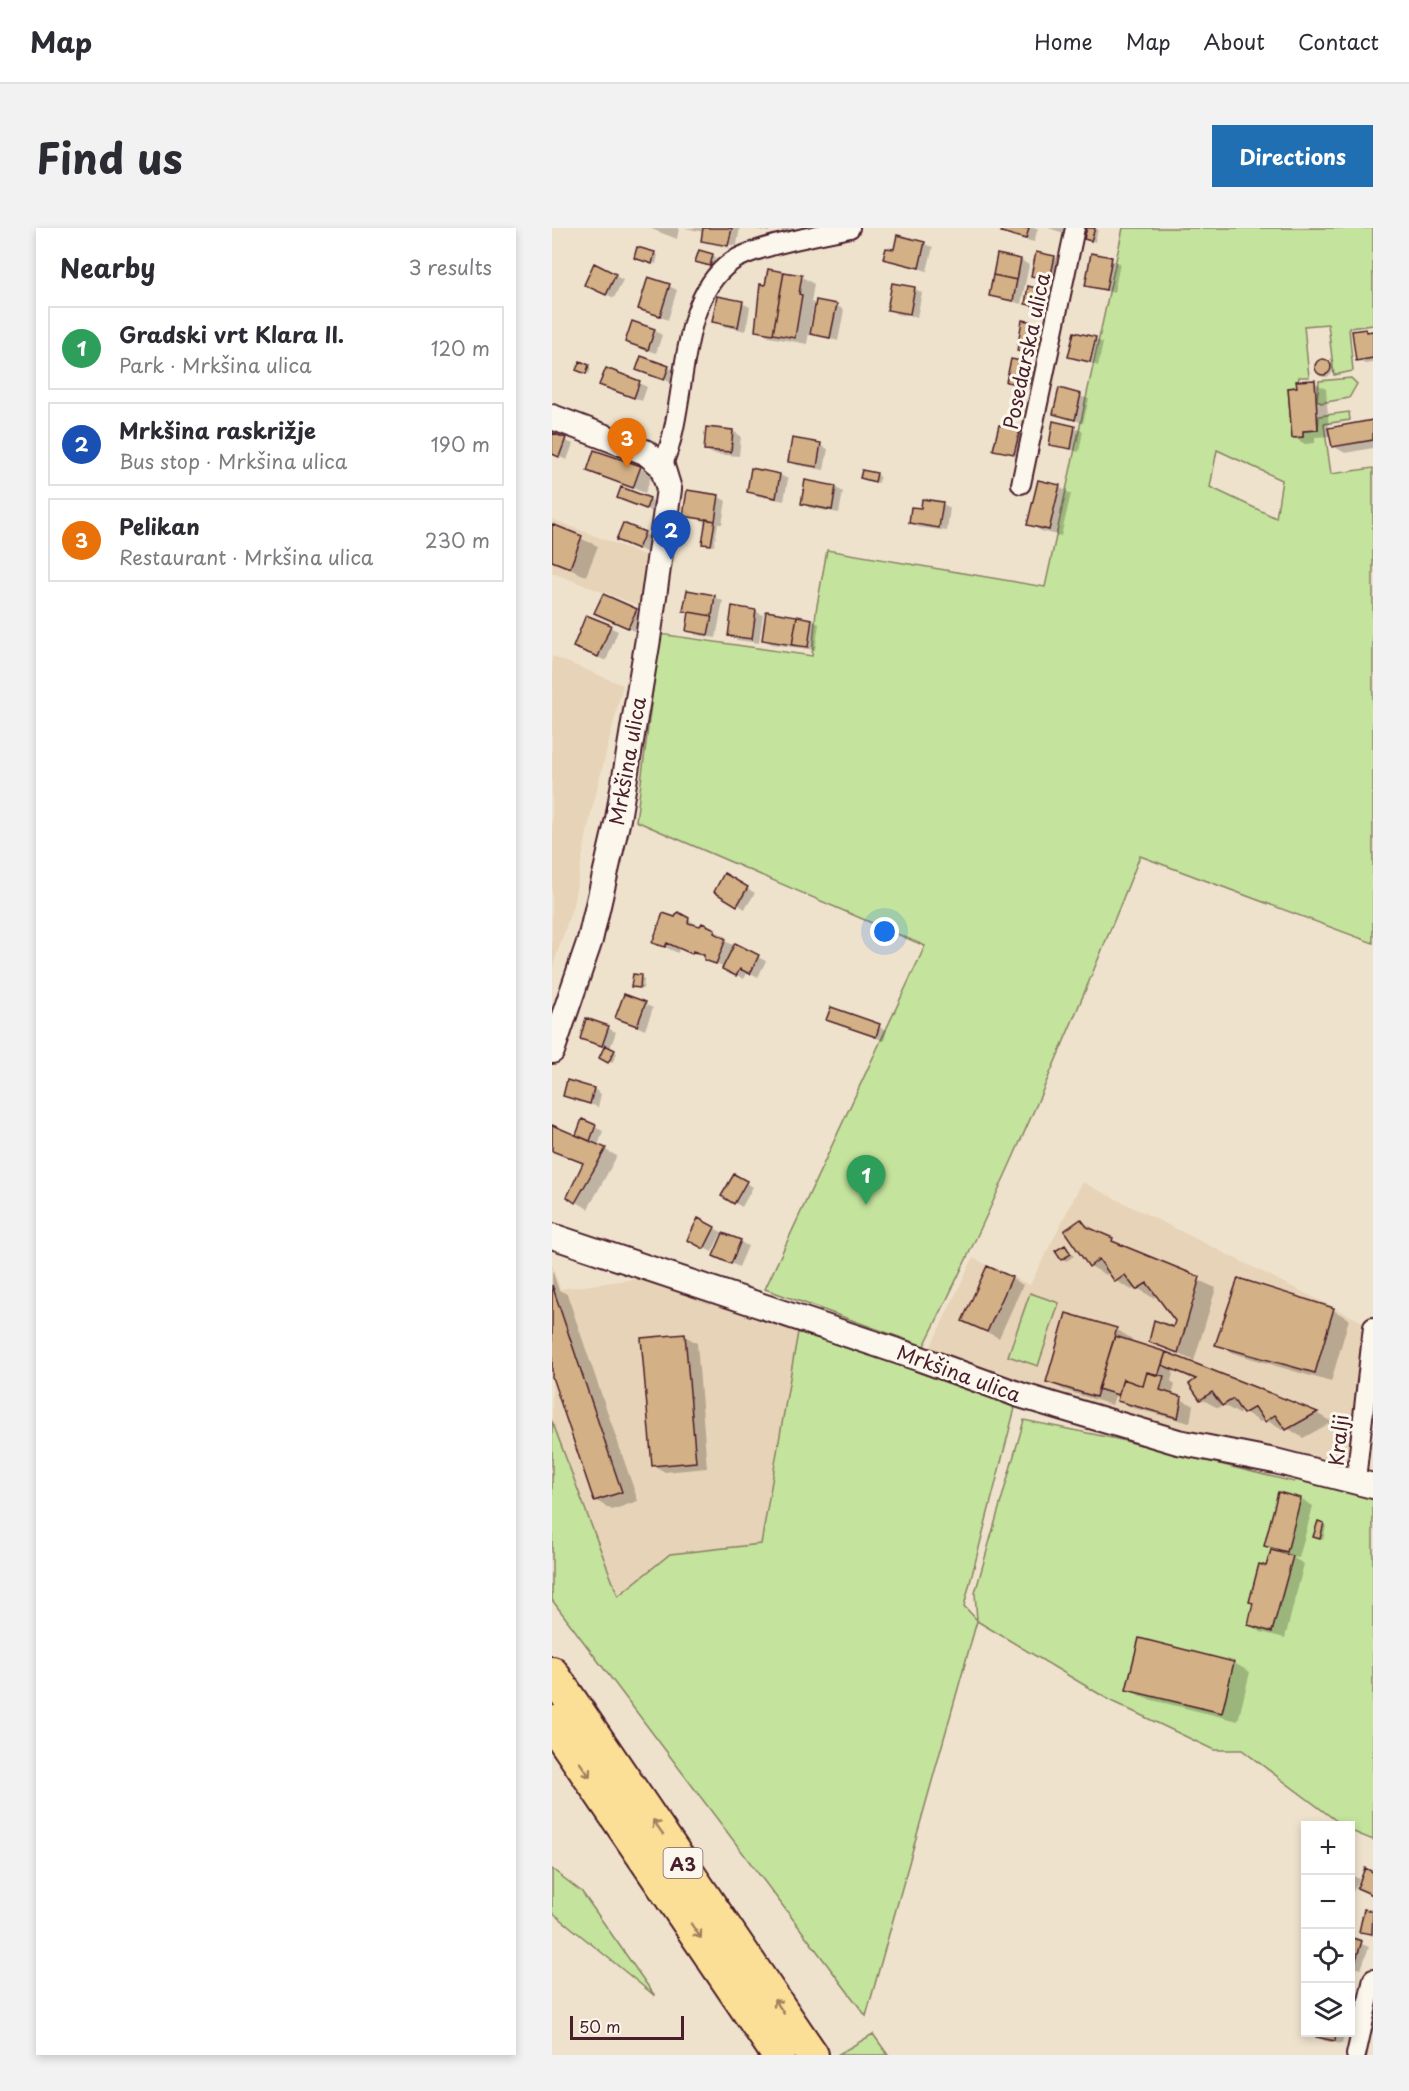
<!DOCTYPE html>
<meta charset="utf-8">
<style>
body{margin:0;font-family:"Playpen Sans",sans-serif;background:#f2f2f3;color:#2b2b33}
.controls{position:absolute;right:18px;bottom:18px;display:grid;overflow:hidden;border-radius:0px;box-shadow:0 3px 9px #0003}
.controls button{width:54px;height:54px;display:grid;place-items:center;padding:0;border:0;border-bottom:2px solid #e1e1e2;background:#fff;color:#2b2b33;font:30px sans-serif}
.scale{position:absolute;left:18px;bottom:15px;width:114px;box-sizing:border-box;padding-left:6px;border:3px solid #4a1f2b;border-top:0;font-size:16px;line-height:21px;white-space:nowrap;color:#4a1f2b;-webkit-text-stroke:4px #fbf7ec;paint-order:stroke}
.you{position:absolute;left:333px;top:704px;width:21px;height:21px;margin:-15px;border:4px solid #fff;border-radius:50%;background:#1a73e8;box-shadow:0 0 0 9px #1a73e833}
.badge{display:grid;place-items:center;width:39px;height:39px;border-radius:50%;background:#1f6fb2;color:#fff;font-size:20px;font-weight:700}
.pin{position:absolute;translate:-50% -50px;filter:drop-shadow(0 2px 3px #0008)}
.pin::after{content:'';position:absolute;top:32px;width:21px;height:18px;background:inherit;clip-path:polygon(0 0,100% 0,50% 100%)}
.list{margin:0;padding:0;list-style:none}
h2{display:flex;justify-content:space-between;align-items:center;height:78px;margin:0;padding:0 24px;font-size:26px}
h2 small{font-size:20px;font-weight:400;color:#7c7c81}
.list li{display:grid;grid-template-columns:39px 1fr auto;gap:18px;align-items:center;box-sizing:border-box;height:84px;margin:0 12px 12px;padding:0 12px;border:2px solid #e1e1e2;border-radius:0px}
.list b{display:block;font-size:22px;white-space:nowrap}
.list p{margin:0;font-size:20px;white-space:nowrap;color:#7c7c81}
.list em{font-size:20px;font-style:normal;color:#7c7c81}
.icon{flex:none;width:33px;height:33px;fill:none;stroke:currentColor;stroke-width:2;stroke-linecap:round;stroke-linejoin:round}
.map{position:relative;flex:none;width:821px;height:1827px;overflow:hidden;border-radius:0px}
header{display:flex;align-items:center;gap:36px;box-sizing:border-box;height:84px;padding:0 30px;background:#fff;border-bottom:2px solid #e1e1e2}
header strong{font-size:28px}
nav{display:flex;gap:33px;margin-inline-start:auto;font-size:21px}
.intro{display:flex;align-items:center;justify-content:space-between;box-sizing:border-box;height:144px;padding:0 36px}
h1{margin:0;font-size:42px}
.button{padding:15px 27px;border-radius:0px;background:#1f6fb2;color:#fff;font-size:21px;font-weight:700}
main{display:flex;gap:36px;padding:0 36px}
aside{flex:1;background:#fff;border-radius:0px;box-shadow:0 3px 9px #0003}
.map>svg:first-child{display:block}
.built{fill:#e7d3b7}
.green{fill:#c4e39c;stroke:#878164;stroke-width:1.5;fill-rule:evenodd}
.shadow{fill:#0003}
.building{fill:#d3b085;stroke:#4a1f2b;stroke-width:1.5}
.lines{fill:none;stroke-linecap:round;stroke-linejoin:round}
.street-casing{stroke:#4a1f2b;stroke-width:22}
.secondary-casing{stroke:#4a1f2b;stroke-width:28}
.highway-casing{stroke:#4a1f2b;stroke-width:36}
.street{stroke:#fbf7ec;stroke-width:18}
.secondary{stroke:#fbf7ec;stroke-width:24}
.highway{stroke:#fbdf96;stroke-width:32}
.oneway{stroke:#a27f60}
.labels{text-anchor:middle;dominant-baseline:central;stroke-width:6;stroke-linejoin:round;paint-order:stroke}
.shield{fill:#fbf7ec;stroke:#7f6065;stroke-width:1.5}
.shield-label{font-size:18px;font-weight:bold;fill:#4a1f2b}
.street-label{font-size:20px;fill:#4a1f2b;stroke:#fbf7ec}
</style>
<header>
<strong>Map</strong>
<nav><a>Home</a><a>Map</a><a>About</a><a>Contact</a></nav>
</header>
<div class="intro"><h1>Find us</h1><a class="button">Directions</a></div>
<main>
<aside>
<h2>Nearby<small>3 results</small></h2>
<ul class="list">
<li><span class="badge" style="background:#2e9e5b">1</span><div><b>Gradski vrt Klara II.</b><p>Park · Mrkšina ulica</p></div><em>120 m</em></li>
<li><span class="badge" style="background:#1a4fb4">2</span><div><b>Mrkšina raskrižje</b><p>Bus stop · Mrkšina ulica</p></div><em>190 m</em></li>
<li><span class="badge" style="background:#e8710a">3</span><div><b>Pelikan</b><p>Restaurant · Mrkšina ulica</p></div><em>230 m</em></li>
</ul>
</aside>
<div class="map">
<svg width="821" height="1827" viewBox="0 0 821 1827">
<rect width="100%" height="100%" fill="#efe2cd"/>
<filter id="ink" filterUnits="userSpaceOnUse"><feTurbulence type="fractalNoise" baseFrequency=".0167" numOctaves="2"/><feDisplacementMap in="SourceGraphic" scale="12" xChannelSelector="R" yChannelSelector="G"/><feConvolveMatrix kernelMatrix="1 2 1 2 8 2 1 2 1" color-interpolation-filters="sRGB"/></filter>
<g filter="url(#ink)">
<path class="built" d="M0,291L95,328L91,379L0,345Z
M0,428L71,457L39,585L21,677L0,742Z
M530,954L813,1095L800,1236L637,1204L409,1136L377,1122L421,1030L478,1057Z
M0,1036L8,1061L91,1050L246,1104L209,1316L118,1326L66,1368L0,1193Z"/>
<path class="green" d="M571,0H821V97L797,100L801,143L782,147L776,96L752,98L757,149H747L745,159L736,160L740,210L751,209V203L766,202L767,188L797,184L798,192L772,196L779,246L821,240V715L588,628C522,794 452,958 372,1118L213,1061L373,718L84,593L108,406L260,428L264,383L275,322L493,359ZM665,222L730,252L724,290L658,259Z
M799,150L805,156L797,170L769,175L765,172L767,153Z
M478,1065L507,1075L486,1138L456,1128Z
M246,1104L396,1151L463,1180L412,1378L425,1392L423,1365L472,1192L565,1211L742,1254L747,1248L821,1269V1612L799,1603L798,1598L790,1597L690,1522H662L559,1473L425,1393L314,1788L0,1372V1193L66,1368L118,1326L209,1316Z
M0,1641L30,1664L103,1768L0,1684Z
M321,1806L336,1827H285Z"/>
<path class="shadow" d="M97,0H127L125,11Z
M133,0H188L184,22L158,16L183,21L184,18L157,13V16L150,12L152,4Z
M197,0H218L217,4Z
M219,0H244L243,6Z
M451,0H486L482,14L458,8L451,3Z
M496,0H524L522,8Z
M536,0L546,1L543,14L534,11Z
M346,8L381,19L375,43L333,30L343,23Z
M86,21L106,27L104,36L87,32Z
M540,26L568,35L562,65L534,57Z
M160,27L164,29L161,39L145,34Z
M446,28L469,32L477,37L469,76L439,67Z
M502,29L510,34L505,55L481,47Z
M43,37L71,52L62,70L42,60Z
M250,49L262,56L259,74L262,75L255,116L217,109L205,102L215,58Z
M117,58L125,62L116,92L88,81Z
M362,60L370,65L365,89L344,86L337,81Z
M477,60L500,67L496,82L482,79L495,82L496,79L481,76V79L474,75Z
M190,75L198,79L194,103L170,98L162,93Z
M284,77L292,82L286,113L260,105Z
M492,97L500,102L495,131L474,127L466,123Z
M102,102L110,107L104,125L74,114Z
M821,104V135L813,136L805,132Z
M543,111L551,115L546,138L518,128Z
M765 141a8 8 0 1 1 16 0a8 8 0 1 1-16 0Z
M480,136L487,141L484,161L464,158L456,153Z
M36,138L39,140L37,146L30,143Z
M116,139L124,143L120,155L86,141Z
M762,154L774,161L777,201L821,194V220L793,225L781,218L779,208L763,209V215L753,216L741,209L746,160Z
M87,155L95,159L90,173L49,156Z
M508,162L537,171L531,195L503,185Z
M502,195L531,203L527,224L498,216Z
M155,200L181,203L189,208L187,228L161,226L153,221Z
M467,203L475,208L470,230L443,221Z
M0,207L21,216L15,232L0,226Z
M268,217L276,221L272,242L245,237L237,233Z
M88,240L100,246L93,265L37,243Z
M201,242L228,247L236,251L232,273L205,268L197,264Z
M311,243L328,248L327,255L310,250Z
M283,259L291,264L287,285L258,280L251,276Z
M507,259L519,266L509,308L489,303L477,296Z
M167,269L174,273L170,296H166L162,318L151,315L155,294L133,287Z
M97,271L105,276L102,284L74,273Z
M391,276L398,280L395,303L366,299L359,294L370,282Z
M0,298L46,318L34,348L0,334Z
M92,305L100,310L94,324L66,312Z
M136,363L163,369L171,373L164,410L144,407L136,402L139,386L133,382Z
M84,383L92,387L84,404L52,389Z
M203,383L211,387L207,415L185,412L178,407Z
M259,392L267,396L263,422L219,416L212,411Z
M58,399L66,403L54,433L22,418Z
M173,647L203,665L193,681L164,663Z
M127,686L149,699L162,702L174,709L173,713L214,733L206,749L196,744L192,751L154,730L127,720L126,725L102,714Z
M83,748L92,751L91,761L81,758Z
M73,768L101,780L93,802L73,793Z
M280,781L335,802L332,813L276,792Z
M56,800L64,804L58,821L65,825L60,835L49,830L53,820L29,810Z
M42,861L49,866L46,879L12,867Z
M31,893L51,903L46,918L65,928L36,981L17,969L32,936L0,922V902L31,912Z
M182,948L201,959L190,979L171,968Z
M147,992L196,1018L187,1039L170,1031L171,1007L169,1006L160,1024L144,1016Z
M529,993L576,1021L664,1060L642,1133L598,1113L622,1101L625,1093L606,1067L601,1070L584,1059L580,1062L564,1053L558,1044L554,1047L538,1038Z
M513,1018L522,1028L514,1033L505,1023Z
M0,1042L7,1062L15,1066L86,1273L60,1282L43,1272L0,1144Z
M459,1050L471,1057L447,1110L412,1093Z
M781,1082L797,1091L779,1154L681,1125L665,1116Z
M564,1101L580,1111L579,1115L613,1125L766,1186L780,1194L751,1210L734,1199L730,1202L713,1191L708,1194L691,1183L687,1186L671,1177L666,1180L649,1171L644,1153L622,1142L619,1153L623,1157L620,1167L641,1177L638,1195L578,1179L563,1168L560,1177L512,1162L496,1153Z
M133,1108L145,1115L155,1240L113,1244L101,1237Z
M727,1266L749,1271L761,1278L747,1330L740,1329L752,1336L733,1410L709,1404L697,1397L720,1321L714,1317Z
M771,1296L774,1298L771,1312L763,1309Z
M588,1412L682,1435L698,1444L686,1493L592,1470L576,1461Z
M798,1646L807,1651L799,1668H798Z
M813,1683L821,1684V1708L809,1703Z
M798,1711L817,1719L809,1741L798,1738Z
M767,1804H793L790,1816L773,1813L766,1809Z"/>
<path class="building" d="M151,0H180L176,18L149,13Z
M450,0H477L474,11L449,4Z
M535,0H543L539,13L532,11Z
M345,7L373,14L367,40L331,31L334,20L342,21Z
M85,19L103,24L100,36L82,30Z
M147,22L161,26L158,38L143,34Z
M484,24L503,28L498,52L479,48Z
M539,25L560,29L554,62L533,58Z
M445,26L469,31L465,52L441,47Z
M42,35L64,46L54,67L32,57Z
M216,41L232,44L221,106L203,103L208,56L213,57Z
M232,44L250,47L247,66L250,67L243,110L221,106Z
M441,47L465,52L461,73L437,68Z
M96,49L118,56L108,88L86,81Z
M340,55L363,59L358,86L335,82Z
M476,58L492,62L488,79L473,76Z
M165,68L191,73L186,99L160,94Z
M264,72L285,76L278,110L258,106Z
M470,92L493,96L487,128L465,123Z
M80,93L103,101L96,122L73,114Z
M814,101L815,104L821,103V130L804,133L800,103Z
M522,104L544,109L538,134L516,129Z
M89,128L117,138L112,152L84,142Z
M459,131L480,135L476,158L454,154Z
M763 139a8 8 0 1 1 16 0a8 8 0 1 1-16 0Z
M28,133L37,137L34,146L24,142Z
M54,140L88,153L82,170L47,157Z
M763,152L766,202L751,203V209L740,210L736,160L745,159L744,153Z
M507,160L529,166L523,192L501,186Z
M821,192V212L780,219L776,200Z
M501,193L523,198L519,221L497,217Z
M447,197L468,202L462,226L441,222Z
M154,199L181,202L179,224L152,222Z
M0,205L14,210L7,229L0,226Z
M240,210L269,215L265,239L236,234Z
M42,222L89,238L81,260L35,243Z
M199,240L228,246L224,270L195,264Z
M310,242L325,245L323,254L308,250Z
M253,252L284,258L280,282L249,276Z
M486,252L508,257L497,302L475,297Z
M69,259L98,270L94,281L65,270Z
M135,262L167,267L163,293L131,288Z
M370,271L391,274L387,300L357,295L359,279L369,280Z
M154,291L163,293L159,317L150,316Z
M71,295L93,304L86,321L64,312Z
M0,296L30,308L18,340L0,333Z
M135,362L163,367L160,388L131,383Z
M51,366L85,381L76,400L42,385Z
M180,378L204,382L200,411L176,408Z
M214,383L245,388L240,417L210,412Z
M137,384L160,388L156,407L134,403Z
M34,387L59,397L46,429L21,419Z
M245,388L260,391L256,419L240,417Z
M172,645L196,659L185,678L162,664Z
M126,684L137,690L136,695L148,698L150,695L163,701L162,705L174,711L164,736L152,732V727L141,723L140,726L115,715L113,719L100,715L111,685L123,689Z
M183,715L207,727L198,746L188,741L184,748L170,741Z
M81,746L89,747L88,760L79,759Z
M72,766L94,774L85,798L63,790Z
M279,779L328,796L324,809L274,792Z
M34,790L57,798L50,818L28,811Z
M53,817L63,822L56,835L47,830Z
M15,852L42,860L38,876L11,868Z
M30,891L44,897L38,913L24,907Z
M0,897L54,920L23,975L15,969L31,935L0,923Z
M182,946L195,953L182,976L169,968Z
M146,990L163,999L152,1021L135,1012Z
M529,991L535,999L561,1010L560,1013L648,1049L626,1125L597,1114L602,1092L621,1099L623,1093L595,1055L584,1062L573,1047L563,1054L547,1031L537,1039L512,1003Z
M171,1005L189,1012L179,1036L161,1028Z
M513,1017L519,1026L509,1032L503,1023Z
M435,1038L460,1049L435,1104L410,1093Z
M686,1050L782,1080L763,1145L663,1117Z
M0,1057L70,1264L42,1273L0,1149Z
M514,1085L565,1100L544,1169L494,1154Z
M133,1106L144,1234L100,1238L89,1110Z
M563,1108L614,1124L606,1148L595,1144L591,1158L571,1151L566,1167L546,1161Z
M614,1124L766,1184L734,1202L723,1187L713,1194L703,1179L691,1186L681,1171L670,1178L660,1164L648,1172L637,1156L644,1151L610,1137Z
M595,1144L612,1148L608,1162L630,1169L626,1190L565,1173L571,1151L591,1158Z
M726,1264L749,1270L735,1324L712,1318Z
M766,1293L772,1295L768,1311L761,1309Z
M719,1322L741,1328L720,1404L696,1397L701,1375L697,1374L707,1336L714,1338Z
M587,1410L682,1434L670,1485L574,1462Z
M813,1640L821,1644V1667L805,1660Z
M812,1681L821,1683L820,1706L807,1704Z
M798,1709L810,1713L802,1738L798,1737Z
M765,1804H784L783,1813L764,1809Z"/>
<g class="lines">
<g class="street-casing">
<path id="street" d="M110,238C138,178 122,75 179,34C202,18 268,7 298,0
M469,256L523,0
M804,1252L821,1099
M804,1827L821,1751"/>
</g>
<g class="secondary-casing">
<path id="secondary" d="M0,189L93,224L110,238L117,261L96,411L66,591L38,712L0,823
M0,1008L366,1130L471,1168L626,1214L723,1233L821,1258"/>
</g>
<g class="highway-casing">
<path id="highway" d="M0,1445L260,1827
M0,1494L226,1827"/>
</g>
<use href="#street" class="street"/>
<use href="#secondary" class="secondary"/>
<use href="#highway" class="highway"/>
</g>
<defs><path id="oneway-shaft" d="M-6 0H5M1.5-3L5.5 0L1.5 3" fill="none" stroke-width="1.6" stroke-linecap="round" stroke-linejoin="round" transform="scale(1.5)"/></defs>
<g class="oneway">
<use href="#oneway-shaft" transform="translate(33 1542) rotate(55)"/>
<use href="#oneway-shaft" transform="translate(106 1599) rotate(-125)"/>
<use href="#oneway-shaft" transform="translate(144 1703) rotate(55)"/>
<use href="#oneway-shaft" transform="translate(227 1778) rotate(-123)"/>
</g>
</g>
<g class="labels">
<rect class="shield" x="111.5" y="1620" width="39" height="30" rx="4.5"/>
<g class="shield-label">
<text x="131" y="1635">A3</text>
</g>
<g class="street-label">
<text transform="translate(474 123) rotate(-78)">Posedarska ulica</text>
<text transform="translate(75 533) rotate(-80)">Mrkšina ulica</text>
<text transform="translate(407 1145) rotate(20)">Mrkšina ulica</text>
<text transform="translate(786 1212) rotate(-84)">Kralji</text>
</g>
</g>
</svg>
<div class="controls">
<button>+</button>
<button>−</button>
<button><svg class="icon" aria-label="locate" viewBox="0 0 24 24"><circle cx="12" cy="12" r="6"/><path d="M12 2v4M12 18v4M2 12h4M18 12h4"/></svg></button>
<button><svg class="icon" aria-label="layers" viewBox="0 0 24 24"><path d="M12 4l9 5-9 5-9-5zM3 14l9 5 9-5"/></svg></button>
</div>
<div class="scale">50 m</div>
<div class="you"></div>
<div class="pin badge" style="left:314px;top:977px;background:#2e9e5b">1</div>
<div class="pin badge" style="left:119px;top:332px;background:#1a4fb4">2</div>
<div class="pin badge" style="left:75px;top:240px;background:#e8710a">3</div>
</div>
</main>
